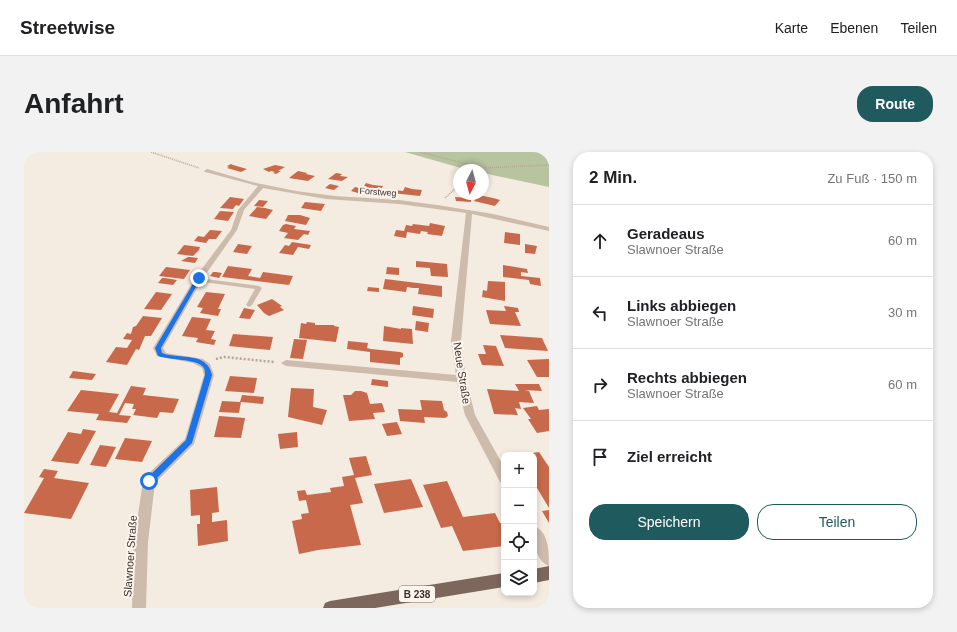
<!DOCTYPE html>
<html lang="de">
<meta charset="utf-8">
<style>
body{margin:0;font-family:Arial,sans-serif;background:#f2f2f2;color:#202124}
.controls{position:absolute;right:12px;bottom:12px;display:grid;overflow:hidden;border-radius:8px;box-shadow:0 2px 6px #0003}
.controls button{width:36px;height:36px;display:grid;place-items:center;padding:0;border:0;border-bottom:1px solid #e0e0e0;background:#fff;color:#202124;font:20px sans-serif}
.compass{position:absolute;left:429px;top:12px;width:36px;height:36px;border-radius:50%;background:#fff;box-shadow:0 2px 6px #0003;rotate:186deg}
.stop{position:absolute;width:12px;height:12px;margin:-9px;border:3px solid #1a73e8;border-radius:50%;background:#fff}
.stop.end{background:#1a73e8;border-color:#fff;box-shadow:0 1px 4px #0008}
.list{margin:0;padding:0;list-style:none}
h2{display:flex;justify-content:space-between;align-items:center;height:52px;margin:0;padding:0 16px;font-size:17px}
h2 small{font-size:13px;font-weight:400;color:#757577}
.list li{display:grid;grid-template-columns:26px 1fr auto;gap:12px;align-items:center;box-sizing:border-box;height:72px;padding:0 16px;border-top:1px solid #e0e0e0}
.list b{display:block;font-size:15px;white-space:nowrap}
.list p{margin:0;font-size:13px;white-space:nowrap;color:#757577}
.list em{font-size:13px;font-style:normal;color:#757577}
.actions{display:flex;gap:8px;padding:12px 16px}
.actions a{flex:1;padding:9px 0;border:1px solid #1f5a5e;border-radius:16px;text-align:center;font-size:14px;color:#1f5a5e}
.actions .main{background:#1f5a5e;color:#fff}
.icon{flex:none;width:22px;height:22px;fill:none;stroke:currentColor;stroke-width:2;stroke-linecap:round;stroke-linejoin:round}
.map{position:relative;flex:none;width:525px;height:456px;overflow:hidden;border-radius:16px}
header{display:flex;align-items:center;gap:24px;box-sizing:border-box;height:56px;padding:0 20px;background:#fff;border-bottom:1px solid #e0e0e0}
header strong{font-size:19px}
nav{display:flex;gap:22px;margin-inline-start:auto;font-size:14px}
.intro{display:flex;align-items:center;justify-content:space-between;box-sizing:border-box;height:96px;padding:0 24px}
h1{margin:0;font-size:28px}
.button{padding:10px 18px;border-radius:16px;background:#1f5a5e;color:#fff;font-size:14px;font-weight:700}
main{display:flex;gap:24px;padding:0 24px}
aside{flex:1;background:#fff;border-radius:16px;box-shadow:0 2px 6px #0003}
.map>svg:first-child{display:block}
.green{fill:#b8c4a0}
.building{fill:#c8694b}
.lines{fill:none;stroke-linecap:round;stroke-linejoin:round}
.path-far1{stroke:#b9a596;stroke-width:1.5;stroke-dasharray:1 1;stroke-linecap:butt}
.path{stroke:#b9a596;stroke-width:2.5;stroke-dasharray:2 2;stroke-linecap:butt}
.service{fill:#cdbbac;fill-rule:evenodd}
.minor{fill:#cdbbac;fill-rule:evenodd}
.primary{fill:#7d675c;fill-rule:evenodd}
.route{fill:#1a73e8}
.labels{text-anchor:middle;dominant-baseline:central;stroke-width:4;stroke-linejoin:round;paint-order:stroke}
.far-street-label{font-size:9px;fill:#3b302b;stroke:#fbf5ee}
.shield{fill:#fbf5ee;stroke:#756b66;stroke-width:1}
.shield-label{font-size:10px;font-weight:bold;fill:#3b302b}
.street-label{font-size:11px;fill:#3b302b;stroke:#fbf5ee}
</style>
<header>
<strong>Streetwise</strong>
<nav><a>Karte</a><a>Ebenen</a><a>Teilen</a></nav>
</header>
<div class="intro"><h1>Anfahrt</h1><a class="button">Route</a></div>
<main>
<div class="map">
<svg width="525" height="456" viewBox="0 0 525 456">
<rect width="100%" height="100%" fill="#f4ebe1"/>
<path class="green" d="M381,0H525V35L459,21V18H444Z"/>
<path class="building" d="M207,12L209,13L223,17L217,20L203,16L205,15L203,14Z
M251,13L261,15L254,19H257L252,22L249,21L251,20L247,19L245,20L239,17Z
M274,19L283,21L282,22L291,24L284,29L265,26Z
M312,21L318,22L316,24L324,25L318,29L304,27Z
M342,31L349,33L359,34L355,40L338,37L334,41L327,39L331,35L338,37Z
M306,32L315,34L310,38L301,36Z
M381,35L388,37L398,38L396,44L368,41L370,38L379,39Z
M455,43L469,46L476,48L471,54L450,49Z
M206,45L220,47L215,54L212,53L209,57L196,56Z
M431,45L447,46V50L432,49Z
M235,48L244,49L239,55L230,54Z
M281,50L301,52L297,59L277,56Z
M233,55L241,56L249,58L242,67L225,64Z
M196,59L210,60L204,69L190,67Z
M264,63H276L286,66L282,73L261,69Z
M406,71L421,74L418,84L403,82L404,80L397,79L396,82L383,80L382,86L370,84L372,78L380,79L382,73L388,74L389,72L405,74Z
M262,72L272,74L270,77L286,79L284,83L280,82L274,88L260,86L264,81L255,79L259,73Z
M186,78L198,79L192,87H185L182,91L170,89L174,84L180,85Z
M481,80L496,82V93L480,91Z
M268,90L287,93L285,97L274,95L269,103L255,101L261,93L265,94Z
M214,92L228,94L223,102L209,100Z
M501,92L513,94L511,102L501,101Z
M160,93L176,95L175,98L169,104L153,102Z
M164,105H166L174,106L171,111L157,109Z
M392,109L423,112L424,125L407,124L406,116L392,115Z
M479,113L503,117L504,121L497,120V124L516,126L517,134L506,132L505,128L479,125Z
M204,114L228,117L224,124L236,126L239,120L269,124L265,133L198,125Z
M142,115L166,118L160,127L135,124Z
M363,115L375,116V123L362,122Z
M189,120H192L198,121L195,126L186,124Z
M138,126H141L153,128L149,133L134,131Z
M361,127L418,134V145L394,142L395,136H389L383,135L382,140L359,137Z
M464,129L481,130V149L458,145L459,138L463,139Z
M344,135L355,136V140L343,139Z
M132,140L148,142L137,158L120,157Z
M182,140L201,142L194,157H197L194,164L176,161L179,156L173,155Z
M248,147L258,154L256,155L260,158L245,164L240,161L233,153Z
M389,154L410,157L409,166L388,163Z
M480,154L494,156L495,160H491L497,174L466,172L462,158L482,159Z
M220,156L231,158L226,167L215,166Z
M119,164L138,166L127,184H121L115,198L112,197L103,213L82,210L92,195L103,196L108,188L99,187L103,181L107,182L109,175L112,174Z
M168,165L187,167L182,178L191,179L187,187L192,188L190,193L172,190L174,186L158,184Z
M392,169L405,171L404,180L391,178Z
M283,170L291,171V173H310V174L315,175L312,190L275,186L277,171L282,172Z
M360,174L377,177V176L388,177L389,192L359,189Z
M209,182L249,185L246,198L205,194Z
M476,183L518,186L524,199L481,196Z
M270,187L283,188L279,207L266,206Z
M324,189L344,191L343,196L347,197L376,200L379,201V205L376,206V213L346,210V200L323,197Z
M459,193L472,194L480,214L458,213L454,202H462Z
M525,207V225H513L503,208Z
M49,219L72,222L68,228L45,226Z
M206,224L233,226L230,241L201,239Z
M348,227L364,229V235L347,233Z
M491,232H515L518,239L500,238L505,239L510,251L495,250L497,257L491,256L494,263L470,262L463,237L495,239Z
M107,234L122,236L119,243L155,247L149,261L136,260L133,266L109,263L112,257H108L110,252L101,251L95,263L107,264L103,271L72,268L75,262L43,259L57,238L95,242L85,260L93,261Z
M267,236L290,237L289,255L303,258L298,273L264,265Z
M331,239H337L343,241L346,252L358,251L361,260L349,261L351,267L325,269L319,243H327Z
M218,243L240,245L239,252L217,250L215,261L195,260L198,249L216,250Z
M396,248L418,249L420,258L423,260L424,264L421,266L400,265L401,271L376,269L374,257L398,258Z
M513,254L515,258L525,257V279L513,281L504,267H507L499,256Z
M195,264L221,266L217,286L190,285Z
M373,270L378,282L363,284L358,272Z
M59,277L72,279L54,312L27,309L44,280L57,282Z
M273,280L274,295L256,297L254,282Z
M101,286L128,289L118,310L91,307Z
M76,293L92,295L82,315L66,313Z
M515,300L525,315V356L510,331V303H497Z
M342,304L348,323L331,326L339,351L326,353L337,393L294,398L275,402L268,369L278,367L277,362L285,361L282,348L275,349L273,339L281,338L283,343L307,340L306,336L320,334L318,325L330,323L325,306Z
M20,317L34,319L30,326L65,331L47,367L0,361L20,326L15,325Z
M387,327L399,355L360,361L350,332Z
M423,329L439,365L471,361L476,371H480V394L439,399L428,374L417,376L399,333Z
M193,335L195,360L188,361V370L203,368L204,389L174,394L173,372H176V363L167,364L166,338Z
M525,358V371L518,359Z"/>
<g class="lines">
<path class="path-far1" d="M127,0L175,16
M396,0L458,16L525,13
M421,46L435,33"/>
<path class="path" d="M192,207L200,205L250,210"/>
<path class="service" d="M174,126L235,134L238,136L228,153L225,155L222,153L231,137L172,129V127Z"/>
<path class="minor" d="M183,17L228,30L272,39L311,44L375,48L413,53L469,62L525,75V79L448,62L437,189L442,227L451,263L480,315V331L476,330L441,263L433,230L262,214L257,211L262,208L432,223L427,189L442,61L375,52L302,47L239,36L220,58L213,78L179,126L139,196L142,201L179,207L186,212L190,223L170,292L131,331L124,390L122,456H108L110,390L119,329L121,325L161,287L180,223L178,216L169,211L133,204L129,196L171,126L207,78L214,58L234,34L181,20L180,19Z
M510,374C525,380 525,400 525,414C510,408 510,387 510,374Z"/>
<path class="primary" d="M525,414V428L510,431V417Z
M480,421V435L351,456H299L301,451L306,449Z"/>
</g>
<path class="route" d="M173,125L177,126L137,196L138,201C157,208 183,199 188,223L168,291L128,331H122V327L162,288L181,223C181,220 181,216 178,214C171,207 145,208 134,204L131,196Z"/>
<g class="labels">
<g class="far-street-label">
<text transform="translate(354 40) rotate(4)">Forstweg</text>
</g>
<rect class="shield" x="375" y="434" width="36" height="16" rx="3"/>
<g class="shield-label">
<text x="393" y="442">B 238</text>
</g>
<g class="street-label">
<text transform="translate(438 221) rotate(81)">Neue Straße</text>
<text transform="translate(106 404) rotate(-86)">Slawnoer Straße</text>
</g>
</g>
</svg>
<div class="controls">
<button>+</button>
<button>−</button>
<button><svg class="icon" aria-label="locate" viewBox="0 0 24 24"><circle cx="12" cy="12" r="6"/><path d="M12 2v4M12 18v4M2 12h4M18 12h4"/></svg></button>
<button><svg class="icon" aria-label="layers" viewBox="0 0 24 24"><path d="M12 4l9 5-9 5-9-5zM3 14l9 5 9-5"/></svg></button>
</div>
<svg class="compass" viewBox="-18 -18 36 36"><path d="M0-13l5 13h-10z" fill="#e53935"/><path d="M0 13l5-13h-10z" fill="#757577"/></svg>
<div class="stop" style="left:125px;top:329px"></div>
<div class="stop end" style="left:175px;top:126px"></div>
</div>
<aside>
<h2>2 Min.<small>Zu Fuß · 150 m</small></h2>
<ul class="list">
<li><svg class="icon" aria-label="ahead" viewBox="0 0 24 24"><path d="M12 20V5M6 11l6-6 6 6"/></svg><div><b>Geradeaus</b><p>Slawnoer Straße</p></div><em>60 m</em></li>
<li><svg class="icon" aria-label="left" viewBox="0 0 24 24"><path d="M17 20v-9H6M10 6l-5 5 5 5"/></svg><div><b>Links abbiegen</b><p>Slawnoer Straße</p></div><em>30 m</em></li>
<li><svg class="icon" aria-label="right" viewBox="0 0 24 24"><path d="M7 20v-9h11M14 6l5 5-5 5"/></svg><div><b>Rechts abbiegen</b><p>Slawnoer Straße</p></div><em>60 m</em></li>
<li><svg class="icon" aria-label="arrive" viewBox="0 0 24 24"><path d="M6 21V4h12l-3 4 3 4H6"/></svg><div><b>Ziel erreicht</b></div></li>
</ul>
<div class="actions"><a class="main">Speichern</a><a>Teilen</a></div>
</aside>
</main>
